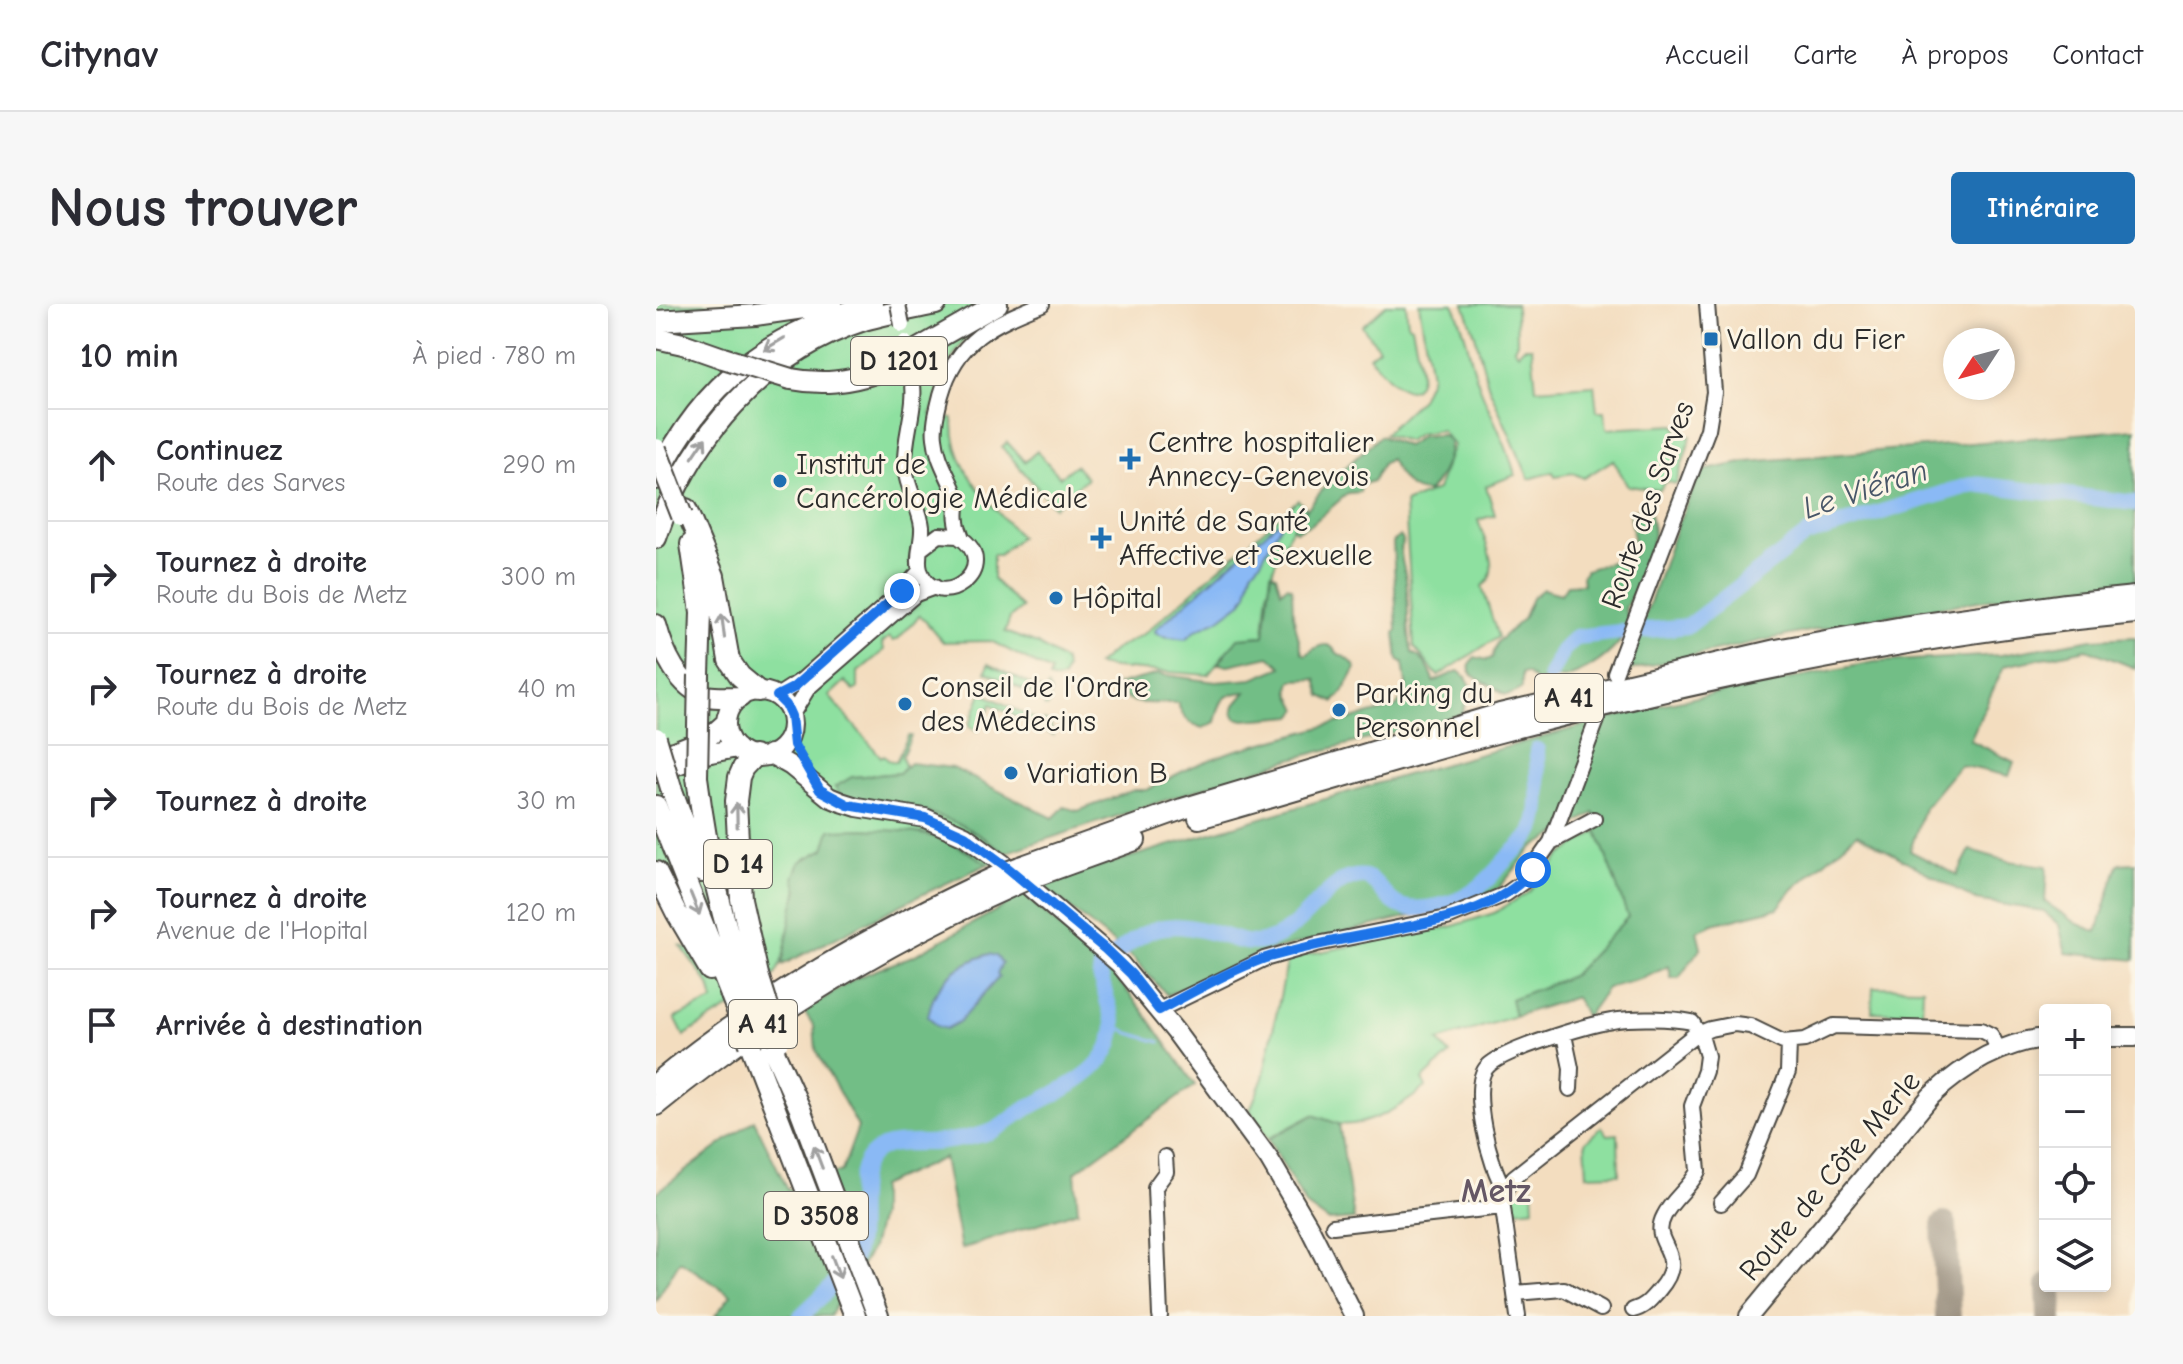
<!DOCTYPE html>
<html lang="fr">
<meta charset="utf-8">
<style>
body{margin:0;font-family:"Comic Neue",sans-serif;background:#f7f7f7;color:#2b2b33}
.controls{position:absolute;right:24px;bottom:24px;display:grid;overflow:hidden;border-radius:8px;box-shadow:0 4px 12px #0003}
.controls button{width:72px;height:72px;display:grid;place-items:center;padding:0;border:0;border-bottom:2px solid #e1e1e2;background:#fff;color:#2b2b33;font:40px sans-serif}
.compass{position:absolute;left:1287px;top:24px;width:72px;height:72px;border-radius:50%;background:#fff;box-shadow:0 4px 12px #0003;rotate:234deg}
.stop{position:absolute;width:24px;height:24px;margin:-18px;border:6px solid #1a73e8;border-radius:50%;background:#fff}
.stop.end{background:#1a73e8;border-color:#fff;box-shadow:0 2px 8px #0008}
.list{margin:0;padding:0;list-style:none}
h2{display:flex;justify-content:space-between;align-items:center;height:104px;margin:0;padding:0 32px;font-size:34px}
h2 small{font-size:26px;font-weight:400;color:#7c7c81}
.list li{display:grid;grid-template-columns:52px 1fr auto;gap:24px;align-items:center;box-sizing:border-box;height:112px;padding:0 32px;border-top:2px solid #e1e1e2}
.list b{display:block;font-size:30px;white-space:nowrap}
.list p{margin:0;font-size:26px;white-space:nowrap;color:#7c7c81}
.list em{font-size:26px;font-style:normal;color:#7c7c81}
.icon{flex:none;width:44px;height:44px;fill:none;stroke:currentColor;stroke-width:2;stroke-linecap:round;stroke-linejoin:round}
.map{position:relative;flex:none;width:1479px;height:1012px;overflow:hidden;border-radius:8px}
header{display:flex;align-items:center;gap:48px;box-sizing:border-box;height:112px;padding:0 40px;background:#fff;border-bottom:2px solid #e1e1e2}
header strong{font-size:38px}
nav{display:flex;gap:44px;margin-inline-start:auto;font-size:28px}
.intro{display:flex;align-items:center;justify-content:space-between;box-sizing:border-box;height:192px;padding:0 48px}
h1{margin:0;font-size:56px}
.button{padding:20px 36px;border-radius:8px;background:#1f6fb2;color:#fff;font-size:28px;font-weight:700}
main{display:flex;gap:48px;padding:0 48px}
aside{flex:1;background:#fff;border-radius:8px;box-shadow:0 4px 12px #0003}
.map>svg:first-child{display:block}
.green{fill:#8ee0a0;stroke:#5c8666;stroke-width:2}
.forest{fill:#72be86;stroke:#4e7458;stroke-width:2}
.water{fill:#8ab9f5;stroke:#5a7290;stroke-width:2}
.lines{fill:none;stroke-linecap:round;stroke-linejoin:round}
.stream{stroke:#8ab9f5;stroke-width:3}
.river{stroke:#8ab9f5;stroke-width:16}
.taxiway{stroke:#8f8475;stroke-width:26}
.minor-casing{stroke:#494641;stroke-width:18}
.major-casing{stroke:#494641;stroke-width:22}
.highway-casing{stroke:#494641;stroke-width:24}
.minor{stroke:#fff;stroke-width:14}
.major{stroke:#fff;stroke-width:18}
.highway{stroke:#fff;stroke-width:20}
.minor-bridge-casing{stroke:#494641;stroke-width:18;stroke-linecap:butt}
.highway-bridge-casing{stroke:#494641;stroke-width:24;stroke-linecap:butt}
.minor-bridge{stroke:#fff;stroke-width:14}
.highway-bridge{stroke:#fff;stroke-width:20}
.oneway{stroke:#a0a0a0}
.route{stroke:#1a73e8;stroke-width:10}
.poi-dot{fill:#1f6fb2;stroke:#fcf5e5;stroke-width:3}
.labels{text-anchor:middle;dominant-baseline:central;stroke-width:6;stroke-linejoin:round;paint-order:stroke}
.shield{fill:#fcf5e5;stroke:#6a6863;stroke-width:2}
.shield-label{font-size:28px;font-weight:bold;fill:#2b2b2b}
.poi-label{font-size:30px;fill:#2b2b2b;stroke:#fcf5e5;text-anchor:start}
.street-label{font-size:30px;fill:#2b2b2b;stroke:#fcf5e5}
.water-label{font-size:32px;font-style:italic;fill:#485668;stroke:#fcf5e5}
.quarter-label{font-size:34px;font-weight:bold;fill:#655765;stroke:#fcf5e5}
</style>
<header>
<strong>Citynav</strong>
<nav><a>Accueil</a><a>Carte</a><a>À propos</a><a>Contact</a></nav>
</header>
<div class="intro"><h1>Nous trouver</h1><a class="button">Itinéraire</a></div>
<main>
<aside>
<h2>10 min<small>À pied · 780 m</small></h2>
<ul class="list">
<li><svg class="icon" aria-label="ahead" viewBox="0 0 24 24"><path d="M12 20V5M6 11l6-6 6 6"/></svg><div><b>Continuez</b><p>Route des Sarves</p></div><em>290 m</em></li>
<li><svg class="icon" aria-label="right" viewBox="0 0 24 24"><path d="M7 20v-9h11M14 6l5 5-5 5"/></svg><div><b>Tournez à droite</b><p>Route du Bois de Metz</p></div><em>300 m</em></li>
<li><svg class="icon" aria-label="right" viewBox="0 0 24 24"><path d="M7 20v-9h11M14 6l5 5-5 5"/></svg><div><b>Tournez à droite</b><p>Route du Bois de Metz</p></div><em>40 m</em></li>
<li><svg class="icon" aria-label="right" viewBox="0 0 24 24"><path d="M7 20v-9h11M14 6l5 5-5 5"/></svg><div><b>Tournez à droite</b></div><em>30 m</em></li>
<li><svg class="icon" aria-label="right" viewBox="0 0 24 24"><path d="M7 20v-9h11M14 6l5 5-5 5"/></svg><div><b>Tournez à droite</b><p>Avenue de l'Hopital</p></div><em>120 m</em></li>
<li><svg class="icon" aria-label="arrive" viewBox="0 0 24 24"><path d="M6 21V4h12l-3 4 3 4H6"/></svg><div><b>Arrivée à destination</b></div></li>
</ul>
</aside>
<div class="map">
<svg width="1479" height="1012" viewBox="0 0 1479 1012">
<rect width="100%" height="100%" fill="#fcf5e5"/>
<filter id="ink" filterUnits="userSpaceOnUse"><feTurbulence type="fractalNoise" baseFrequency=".0125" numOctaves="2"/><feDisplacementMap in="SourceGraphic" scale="16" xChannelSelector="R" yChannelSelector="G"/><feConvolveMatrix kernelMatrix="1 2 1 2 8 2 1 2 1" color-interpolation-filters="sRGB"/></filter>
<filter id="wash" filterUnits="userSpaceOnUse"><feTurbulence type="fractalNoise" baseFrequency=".006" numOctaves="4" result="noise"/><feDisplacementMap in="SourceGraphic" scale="32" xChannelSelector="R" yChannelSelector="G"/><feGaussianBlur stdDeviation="1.8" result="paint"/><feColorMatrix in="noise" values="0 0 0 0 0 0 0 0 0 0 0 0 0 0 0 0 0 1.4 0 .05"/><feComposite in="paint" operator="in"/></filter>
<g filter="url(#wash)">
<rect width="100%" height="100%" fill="#f3ddbf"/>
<path class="green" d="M0,0H346L349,8C297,34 292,59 275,111L297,114C295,166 333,196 364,233L343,251H337V275L366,304L354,314L349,328L381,340L408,357L410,364L407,374L400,376L393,374L395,368L335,337L287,338L264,311L242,335L237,337L233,333L226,339L228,345L226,348L202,368V384L198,387L189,377L173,392L225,453L228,451L232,456L240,458L252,432H255L246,452L249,462L244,469L196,473L179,483L299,516L349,549L332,560L306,543L276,530L203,525L145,558C143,579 131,660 117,673C91,697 56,712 28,732L19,714L57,697L53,681L25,642L42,647L0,575Z
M731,0H750L752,20L756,22C758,35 766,61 764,73C757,108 722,62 713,52L723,44L706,22Z
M763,0H797C810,25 813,52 822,78C833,109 851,138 859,171L830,182L839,211L822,216C827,234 847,270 826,282L842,333L782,372L758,343L749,199L781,186L797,141L785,126L762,130L751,137L728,130L765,95L775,72Z
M808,0H860L861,38L858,44L862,49L868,43H876L880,85L938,81L941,107H948L951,125L1019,121L1022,130L1035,132L1020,180L1009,177L1004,186L972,182L957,156L928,174L917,169L899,172L897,168L873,175L832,81L819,31Z
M351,138L369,158L381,147L404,173L419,161L431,174L398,203L346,143Z
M642,196L650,204C615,254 612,273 608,332C572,332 573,347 552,371L458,364L441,361L458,346L489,329Z
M332,360L389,388L392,383L395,389L392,403L388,402V396L330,368Z
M326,389L386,419L388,416L394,419L397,431L335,400L322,427L313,422Z
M941,527L972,613L916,672L856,695L859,712L782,737L794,750L766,776L770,783C748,801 712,824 682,820C674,818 665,814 657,811L612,835L594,806L607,774L632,654L794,623L838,609L873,588L905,551Z
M1217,683L1267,684L1266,710L1216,708Z
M946,823L952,831L962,830L963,870L931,871L929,838Z
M877,883L878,904L852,907L851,895L859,888Z"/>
<path class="forest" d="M1479,125V277C1307,294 1138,328 970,367L1022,219L1045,167L1091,158Z
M787,131L793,137C795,152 783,178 772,188C751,189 743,171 734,155L726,160L717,177L705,181L704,188L692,189L656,220L640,227L636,224L670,181L724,132L750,142L766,132Z
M979,205L994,210L998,229L990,267L970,302L969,307L974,314C970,342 938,364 912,373C901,377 893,372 881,378L872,370L866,369V384C862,387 855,392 849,391C848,391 839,384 838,383C826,377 803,370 819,353L831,356L836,354L841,338L867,315L876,294L887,285L905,290L911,281L927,280L926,272L930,266L977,251L978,243L974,208Z
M744,232L747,236C742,251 748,261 750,275C753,300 750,324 756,349C767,354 776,366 777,378L802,367L810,373L816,384L805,411L635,455L349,549C297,507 248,502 184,492L179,483L196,473L243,469L254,459L297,464L397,514L408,503L422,507L478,486H491L533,464L574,448L740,403L751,387L747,358L742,356L739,329L741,326L737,238Z
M615,269L620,271L625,287L631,282L636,284L637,311L646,349L650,351C655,346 667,338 674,342C678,344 680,349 684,351C692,355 695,356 700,364L687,388L678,398L665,392L660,375L636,376C629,388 638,395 642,406L637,412L588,416L580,414L577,408L579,401L590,388C566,389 564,397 559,418L547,424C533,420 525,412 522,399C498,397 471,407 460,381L502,370L560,378L597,375L626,363L613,352L573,361L562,360L582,334L608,332Z
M1479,333V364L1431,345L1348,362L1314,436L1358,458L1353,472L1304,461L1268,504L1254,547L1301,571L1314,546L1352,557L1391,562L1389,598L1422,620L1441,628L1462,560L1479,559V656L1410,649L1403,621L1387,607L1320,596L1201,530L1137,585L1122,604L1057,620L1041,627L1045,643L1023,674H1015L1013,662L988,674L951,684L930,713L920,693L859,712L855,695L916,672L972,613L941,527L938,509L876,544L844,583L824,595L609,648L511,691L478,655L384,580L753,470L1002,401L1218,358L1345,351L1436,335Z
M203,525C261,527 283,528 332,560L263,592L126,661L137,602L142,586L138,574L144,558L168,545L174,526Z
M365,588L457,670L485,704L539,781L419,868L422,907L305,945L288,854L224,882V911L216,944L174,1012H59L75,991L24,957L0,996V889L98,816L132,886L186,867L202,823L160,746L158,722L148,707L200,674L259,651L354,599Z
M657,811L683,820L698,915L672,917L651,902L612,835Z"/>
<path class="water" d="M622,218L625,220L605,257L596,267L591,289L586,298L562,316L540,326L530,335L506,332L499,328L500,325Z
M333,650L340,652L346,659L341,670L343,673L303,718L290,725L281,722L272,712C278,678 301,660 333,650Z"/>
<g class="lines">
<path class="stream" d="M458,720L473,729L504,738"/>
<path class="river" d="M983,327L1032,322L1150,231L1318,180L1479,199
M894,371L906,347L920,333L965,328
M145,1012C158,999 188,973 196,958C213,926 187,863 225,844C241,836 268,841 286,838C301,836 319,833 334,828C347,823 358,812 370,805C405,785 457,768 458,720L444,671L445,663C490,624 504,612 564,631C578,635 591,641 606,638C648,629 668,577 699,573C722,569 724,592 742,601C763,610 800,600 818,587C831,578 842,564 853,552C861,544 873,536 877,525C886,503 881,471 881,446"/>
<path class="taxiway" d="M1288,921L1292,1012
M1393,982L1394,1012"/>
</g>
</g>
<g filter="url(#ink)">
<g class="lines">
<g class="minor-casing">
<path id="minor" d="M256,72C262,104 247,132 249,164C251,185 264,203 266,223C267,237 260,252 264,266C280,314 351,263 302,232L283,231L266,244
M306,235C305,229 301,223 301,217C299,208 303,201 300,192C293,172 281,156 279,134C277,120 282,104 285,91C301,35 336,20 386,0
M959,369L1052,125L1058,88L1051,0
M121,392L146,376L246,287L264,267
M135,412L152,384L260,290L279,283
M895,538L938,515
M503,706L608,655L661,640L791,614L850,590L867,578L895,538L941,416
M908,731L915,764L914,785
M849,885C834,866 813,781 831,763C846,746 932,721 956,717C977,713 1016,714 1036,718L1046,735L1051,752L1049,767L1036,802L1042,867C1034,884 1016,895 1008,912C992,942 1036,948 1002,987C994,996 989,1003 977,1006
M1065,899L1090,871L1132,768L1133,738
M677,922L846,903
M859,989L908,985L945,1005
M504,1012L499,883L510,868L509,853
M862,1012L846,897L849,885L858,873L1037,732L1054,725L1079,720L1094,722L1127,738L1149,736L1178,722L1325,726L1335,731L1343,746"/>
</g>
<g class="major-casing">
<path id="major" d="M70 420a33 33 0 1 1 66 0a33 33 0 1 1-66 0Z
M114,450L135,462L173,493L185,498L201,503L269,514L309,532L347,560L464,660L519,727L613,855L652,921L698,1012
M0,454L53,433L70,418
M0,469L50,450L81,444
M1449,733H1479
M1093,1012L1275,792C1307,762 1345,739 1389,734"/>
</g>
<g class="highway-casing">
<path id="highway" d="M0,17L99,11L175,0
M0,34L27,40L67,54
M135,75C166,81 192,78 222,68L341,0
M0,175C49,76 112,31 216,0
M30,205L58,272L73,356L84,372L102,387
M0,234C32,135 107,49 208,16C232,9 256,5 280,0
M35,240L45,308L43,371
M0,321C7,348 22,383 51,392C61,394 73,393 84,393
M98,452L87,464L83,473L80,497L85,595L102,671
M41,473C50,544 65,615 89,682
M15,484L46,568
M0,502L75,691
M543,514C646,485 748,453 851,426C1057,372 1266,329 1479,309
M364,563L526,505L844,410L1120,346L1247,323L1410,300L1479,293
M0,568L20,608L54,666
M385,570L479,536
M94,740L199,1012
M116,743L144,805L222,1012
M0,780C105,693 222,627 346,570
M0,801C110,711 228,639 358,581"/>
</g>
<use href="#minor" class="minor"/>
<use href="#major" class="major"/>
<use href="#highway" class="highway"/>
<g class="minor-bridge-casing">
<path id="minor-bridge" d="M242,0L246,21
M249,38L256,72"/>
</g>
<g class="highway-bridge-casing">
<path id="highway-bridge" d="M67,54L135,75
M0,145L26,212
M0,434L15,484
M41,473L43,371
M346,570L364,563
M358,581L376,573
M102,671L123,737
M89,682L104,717
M75,691L94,740"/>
</g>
<use href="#minor-bridge" class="minor-bridge"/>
<use href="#highway-bridge" class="highway-bridge"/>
</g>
<defs><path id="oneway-shaft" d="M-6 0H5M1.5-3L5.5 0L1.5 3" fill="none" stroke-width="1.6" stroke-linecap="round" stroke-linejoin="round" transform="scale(2)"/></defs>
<g class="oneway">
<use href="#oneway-shaft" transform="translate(118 40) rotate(149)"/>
<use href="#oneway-shaft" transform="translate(43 144) rotate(-56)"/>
<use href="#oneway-shaft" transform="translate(67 322) rotate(-97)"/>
<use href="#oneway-shaft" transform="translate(81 511) rotate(-91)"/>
<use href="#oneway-shaft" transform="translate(39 600) rotate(68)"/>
<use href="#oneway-shaft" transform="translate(162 853) rotate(-111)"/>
<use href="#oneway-shaft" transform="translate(180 963) rotate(69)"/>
</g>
</g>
<g class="lines" filter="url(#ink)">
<path class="route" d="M246,287L137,384L121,392L130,401L135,412L138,441L164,486L192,501L269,514L309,532L347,560L449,645L475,670L503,706C533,690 582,662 613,653C645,644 676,637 709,631C765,619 837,613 877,566"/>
</g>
<g class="poi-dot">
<rect x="1047" y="27" width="16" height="16" rx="4"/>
<path d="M470 143h8v8h8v8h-8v8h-8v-8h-8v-8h8z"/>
<circle cx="124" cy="177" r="8"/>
<path d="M441 222h8v8h8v8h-8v8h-8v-8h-8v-8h8z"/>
<circle cx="400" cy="294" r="8"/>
<circle cx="249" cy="400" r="8"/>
<circle cx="683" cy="406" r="8"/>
<circle cx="355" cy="469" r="8"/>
</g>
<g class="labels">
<g class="shield">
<rect x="195" y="33" width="96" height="48" rx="6"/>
<rect x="879" y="370" width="68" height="48" rx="6"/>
<rect x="48" y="536" width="68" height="48" rx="6"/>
<rect x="73" y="696" width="68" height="48" rx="6"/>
<rect x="108" y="888" width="104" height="48" rx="6"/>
</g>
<g class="shield-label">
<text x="243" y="57">D 1201</text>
<text x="913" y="394">A 41</text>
<text x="82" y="560">D 14</text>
<text x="107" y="720">A 41</text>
<text x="160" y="912">D 3508</text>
</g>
<g class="poi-label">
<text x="1071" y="35">Vallon du Fier</text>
<text x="492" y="138">Centre hospitalier<tspan x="492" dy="34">Annecy-Genevois</tspan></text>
<text x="140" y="160">Institut de<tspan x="140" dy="34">Cancérologie Médicale</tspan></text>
<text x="463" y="217">Unité de Santé<tspan x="463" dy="34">Affective et Sexuelle</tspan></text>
<text x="416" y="294">Hôpital</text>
<text x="265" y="383">Conseil de l'Ordre<tspan x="265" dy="34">des Médecins</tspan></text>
<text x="699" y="389">Parking du<tspan x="699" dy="34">Personnel</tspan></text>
<text x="371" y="469">Variation B</text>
</g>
<g class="street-label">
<text transform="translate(992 201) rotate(-70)">Route des Sarves</text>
<text transform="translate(1174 872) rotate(-50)">Route de Côte Merle</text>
</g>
<g class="water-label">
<text transform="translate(1209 185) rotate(-18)">Le Viéran</text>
</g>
<g class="quarter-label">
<text x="840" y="887">Metz</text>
</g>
</g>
</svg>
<div class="controls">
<button>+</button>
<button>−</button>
<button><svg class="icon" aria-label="locate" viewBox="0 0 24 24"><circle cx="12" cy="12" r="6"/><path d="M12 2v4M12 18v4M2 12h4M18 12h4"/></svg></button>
<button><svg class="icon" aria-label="layers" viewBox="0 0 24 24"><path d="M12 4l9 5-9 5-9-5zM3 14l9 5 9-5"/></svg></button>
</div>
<svg class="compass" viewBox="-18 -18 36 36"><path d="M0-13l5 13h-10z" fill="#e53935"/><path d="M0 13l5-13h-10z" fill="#7c7c81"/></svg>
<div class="stop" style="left:877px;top:566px"></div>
<div class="stop end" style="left:246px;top:287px"></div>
</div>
</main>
